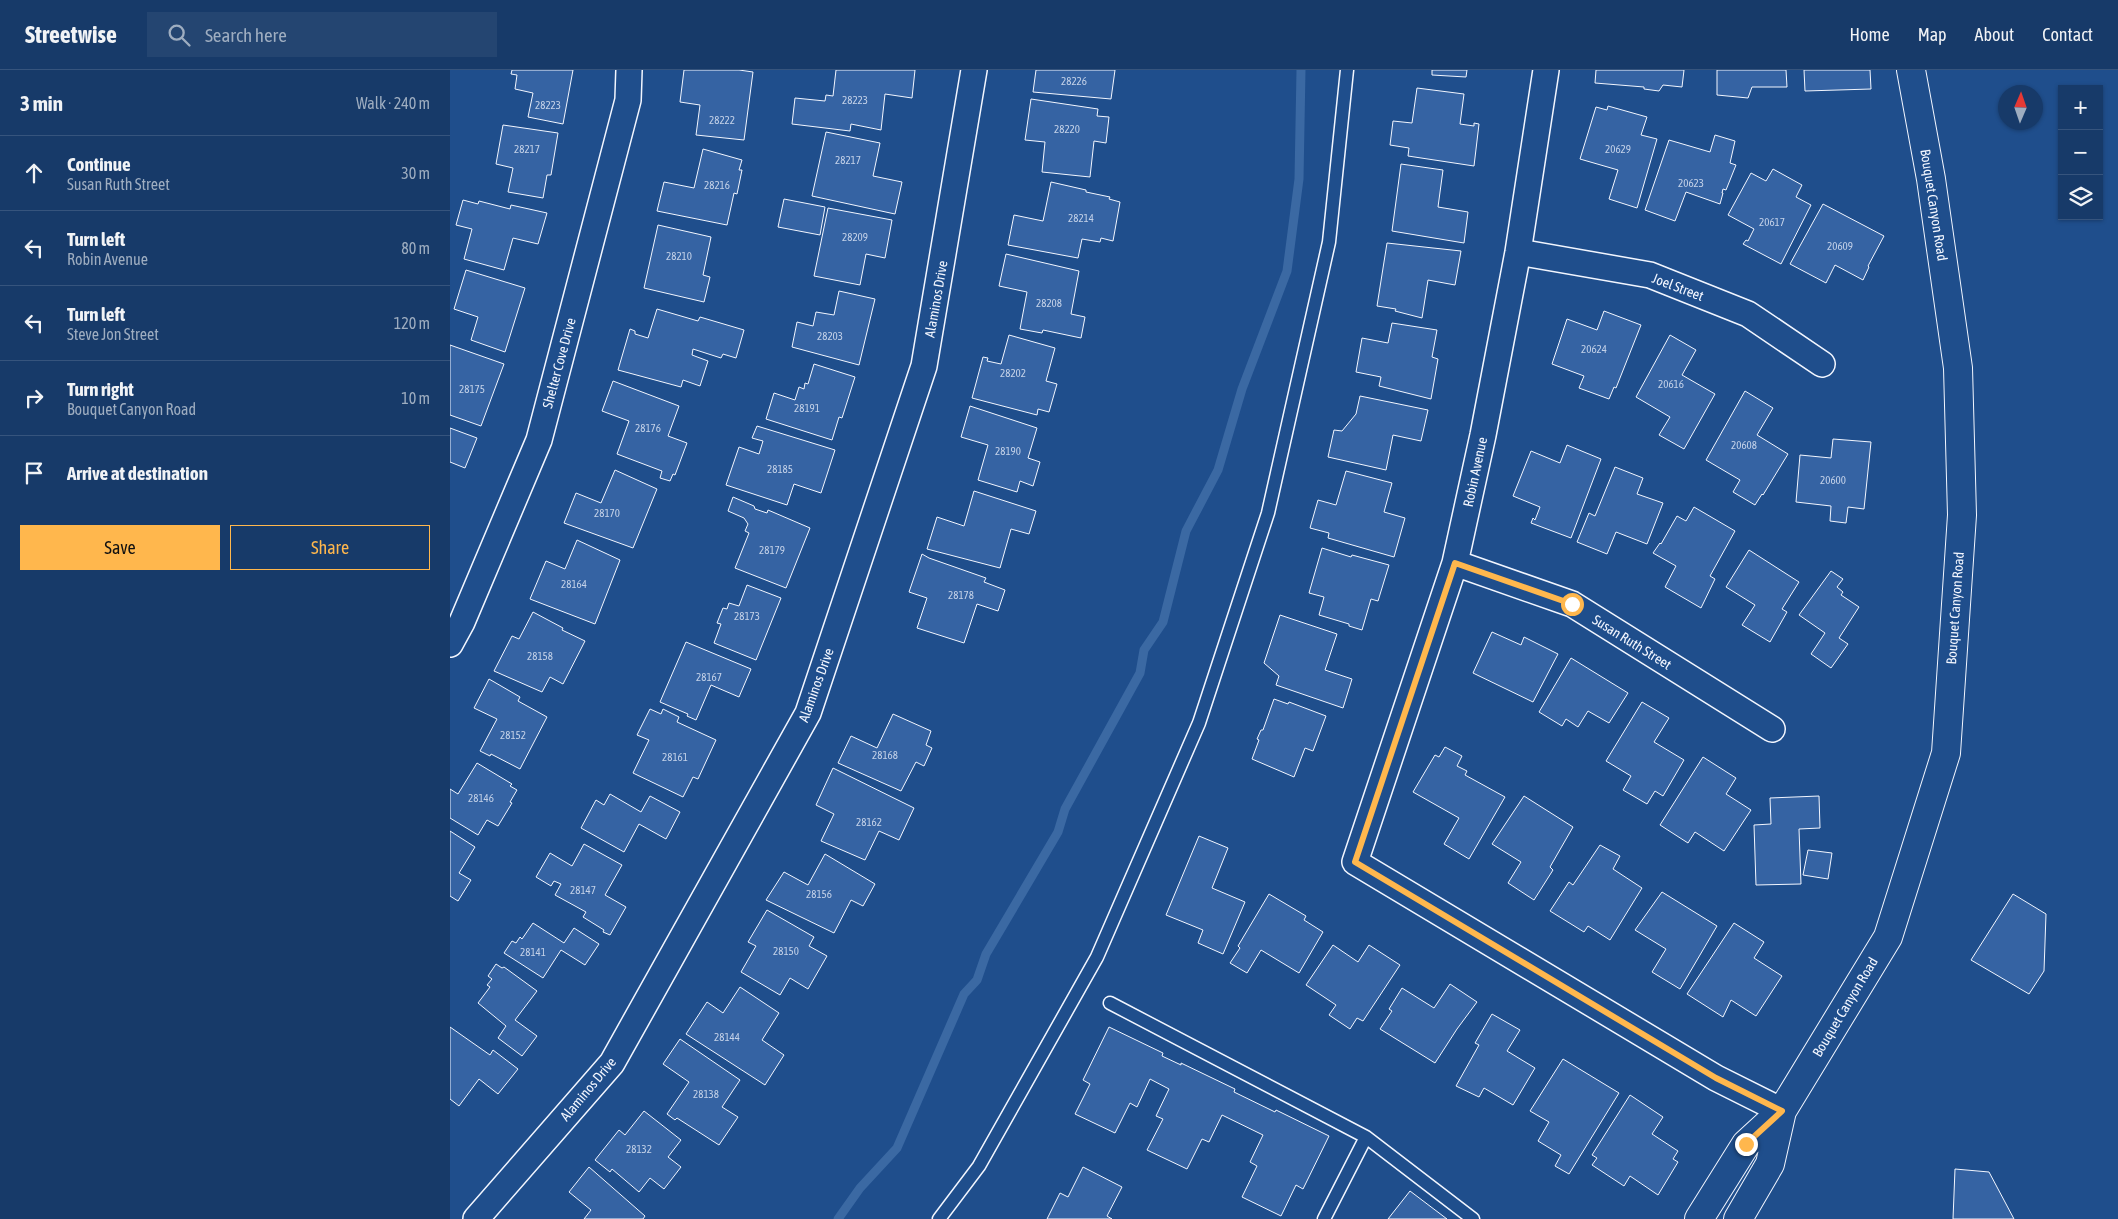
<!DOCTYPE html>
<meta charset="utf-8">
<style>
body{margin:0;font-family:"Asap Condensed",sans-serif;background:#244571;color:#f1f3f6}
.controls{position:absolute;right:15px;top:15px;display:grid;overflow:hidden;border-radius:0px;box-shadow:0 1px 4px #0004}
.controls button{width:45px;height:45px;display:grid;place-items:center;padding:0;border:0;border-bottom:1px solid #36547d;background:#173a69;color:#f1f3f6;font:25px sans-serif}
.compass{position:absolute;left:1548px;top:15px;width:45px;height:45px;border-radius:50%;background:#173a69;box-shadow:0 1px 4px #0004;rotate:2deg}
.stop{position:absolute;width:15px;height:15px;margin:-11px;border:4px solid #ffb74d;border-radius:50%;background:#fff}
.stop.end{background:#ffb74d;border-color:#fff;box-shadow:0 1px 5px #0008}
.list{margin:0;padding:0;list-style:none}
h2{display:flex;justify-content:space-between;align-items:center;height:65px;margin:0;padding:0 20px;font-size:21px}
h2 small{font-size:16px;font-weight:400;color:#9eadc0}
.list li{display:grid;grid-template-columns:32px 1fr auto;gap:15px;align-items:center;box-sizing:border-box;height:75px;padding:0 20px;border-top:1px solid #36547d}
.list b{display:block;font-size:19px;white-space:nowrap}
.list p{margin:0;font-size:16px;white-space:nowrap;color:#9eadc0}
.list em{font-size:16px;font-style:normal;color:#9eadc0}
.actions{display:flex;gap:10px;padding:15px 20px}
.actions a{flex:1;padding:11px 0;border:1px solid #ffb74d;border-radius:0px;text-align:center;font-size:18px;color:#ffb74d}
.actions .main{background:#ffb74d;color:#111}
.icon{flex:none;width:28px;height:28px;fill:none;stroke:currentColor;stroke-width:2;stroke-linecap:round;stroke-linejoin:round}
.map{position:relative;flex:none;width:1668px;height:1149px;overflow:hidden}
header{display:flex;align-items:center;gap:30px;box-sizing:border-box;height:70px;padding:0 25px;background:#173a69;border-bottom:1px solid #36547d}
header strong{font-size:24px}
nav{display:flex;gap:28px;margin-inline-start:auto;font-size:18px}
.search{width:350px;height:45px;background:#244571;display:flex;align-items:center;gap:12px;box-sizing:border-box;padding:0 18px;border-radius:0px;color:#9eadc0;font-size:19px}
main{display:flex}
aside{flex:1;background:#173a69}
.map>svg:first-child{display:block}
.lines{fill:none;stroke-linecap:round;stroke-linejoin:round}
.stream{stroke:#3b69a3;stroke-width:9}
.building{fill:#3563a3;stroke:#f2f6ff}
.lane-casing{stroke:#f2f6ff;stroke-width:15}
.street-casing{stroke:#f2f6ff;stroke-width:28}
.secondary-casing{stroke:#f2f6ff;stroke-width:30}
.lane{stroke:#1f4e8c;stroke-width:12}
.street{stroke:#1f4e8c;stroke-width:25}
.secondary{stroke:#1f4e8c;stroke-width:28}
.route{stroke:#ffb74d;stroke-width:6}
.labels{text-anchor:middle;dominant-baseline:central;stroke-width:4;stroke-linejoin:round;paint-order:stroke}
.number-label{font-size:11px;fill:#c3d1e8}
.street-label{font-size:14px;fill:#f2f6ff;stroke:#1f4e8c}
</style>
<header>
<strong>Streetwise</strong>
<div class="search"><svg class="icon" aria-label="search" viewBox="0 0 24 24"><circle cx="10" cy="10" r="6"/><path d="M15 15l6 6"/></svg>Search here</div>
<nav><a>Home</a><a>Map</a><a>About</a><a>Contact</a></nav>
</header>
<main>
<aside>
<h2>3 min<small>Walk · 240 m</small></h2>
<ul class="list">
<li><svg class="icon" aria-label="ahead" viewBox="0 0 24 24"><path d="M12 20V5M6 11l6-6 6 6"/></svg><div><b>Continue</b><p>Susan Ruth Street</p></div><em>30 m</em></li>
<li><svg class="icon" aria-label="left" viewBox="0 0 24 24"><path d="M17 20v-9H6M10 6l-5 5 5 5"/></svg><div><b>Turn left</b><p>Robin Avenue</p></div><em>80 m</em></li>
<li><svg class="icon" aria-label="left" viewBox="0 0 24 24"><path d="M17 20v-9H6M10 6l-5 5 5 5"/></svg><div><b>Turn left</b><p>Steve Jon Street</p></div><em>120 m</em></li>
<li><svg class="icon" aria-label="right" viewBox="0 0 24 24"><path d="M7 20v-9h11M14 6l5 5-5 5"/></svg><div><b>Turn right</b><p>Bouquet Canyon Road</p></div><em>10 m</em></li>
<li><svg class="icon" aria-label="arrive" viewBox="0 0 24 24"><path d="M6 21V4h12l-3 4 3 4H6"/></svg><div><b>Arrive at destination</b></div></li>
</ul>
<div class="actions"><a class="main">Save</a><a>Share</a></div>
</aside>
<div class="map">
<svg width="1668" height="1149" viewBox="0 0 1668 1149">
<rect width="100%" height="100%" fill="#1f4e8c"/>
<g class="lines">
<path class="stream" d="M388,1149L410,1118L447,1078L514,924L527,910L536,884L608,762L615,739L690,603L694,580L713,552L736,461L768,400L792,319L837,201L849,109L851,0"/>
</g>
<path class="building" d="M62,0H123L113,54L78,47L83,23L65,19L67,5L61,4Z
M234,0H289L303,2L294,70L246,65L250,35L230,32Z
M386,0H465L462,28L435,24L431,60L401,54L400,61L342,54L345,28L375,31L376,25L383,26Z
M586,0H665L661,29L583,22Z
M982,0H1017L1016,7L982,5Z
M1146,0H1234L1232,17L1213,15L1209,21L1194,19V17L1145,13Z
M1267,0H1336L1337,17H1302L1298,28L1267,25Z
M1354,0H1420L1421,19L1355,21Z
M967,18L1014,24L1010,54L1024,56V53L1029,54L1024,96L958,86L959,78L940,75L943,51L962,53Z
M581,29L648,39L647,46L659,47L656,73L644,71L640,107L592,102L595,72L575,70Z
M1158,36L1197,47L1191,65L1207,69L1187,138L1159,129L1168,100L1130,89L1146,37L1157,40Z
M53,55L108,63L101,105H97L93,128L58,122L63,98L46,94Z
M376,62L430,73L423,106L452,112L445,144L362,126Z
M1265,65L1285,71L1280,93L1286,95L1276,120L1273,119L1272,123H1273L1270,134L1236,122L1225,151L1195,140L1219,70L1260,82Z
M253,79L292,90L289,100H292L287,124L284,123L277,155L207,141L214,112L244,118Z
M951,94L993,100L988,137L1018,142L1014,173L942,161Z
M1323,99L1352,115L1346,127L1361,135L1331,194L1293,174L1296,170L1298,171L1304,159L1278,145L1301,103L1316,111Z
M601,112L636,120V122L660,127L659,129L670,132L663,171L651,168L650,172L632,169L628,188L558,175L564,145L593,151Z
M334,129L375,137L370,165L328,157Z
M13,130L28,134L29,131L60,139L61,135L97,143L88,174L63,168L54,200L14,189L22,159L6,155Z
M1373,134L1434,166L1418,196L1419,197L1413,210L1385,195L1376,213L1340,194Z
M378,138L442,150L435,188L416,184L410,215L364,206Z
M208,155L261,167L253,205L260,207L254,232L194,218Z
M937,173L1011,181L1005,215L978,210L972,248L945,241L946,239L927,236Z
M556,184L629,201L621,244L635,247L631,268L593,260L592,263L570,259L577,222L549,216Z
M16,200L75,218L55,282L21,270L28,247L4,239Z
M389,221L425,229L409,295L342,277L347,252L363,256L366,242L384,245Z
M207,239L248,251L250,247L294,260L286,288L273,284L271,288L243,279L242,285L258,291L250,316L233,310L231,317L168,300L180,259L185,261V264L198,268Z
M1154,241L1191,255L1166,318L1164,317L1159,329L1129,318L1134,306L1102,294L1117,249L1147,260Z
M942,253L987,260L982,287L988,289L981,329L929,316L931,307L906,302L912,268L938,273Z
M559,265L605,278L596,311L607,314L599,342L588,339L587,345L522,328L533,287L538,288L537,291L551,294Z
M1220,265L1246,280L1232,305L1265,324L1234,379L1209,365L1220,347L1186,327Z
M0,275L54,294L31,356L0,345Z
M364,294L405,307L392,348L389,347L382,370L316,349L324,323L345,330L349,317L354,319L355,313L358,314Z
M163,311L229,336L218,366L237,373L225,405L223,404L220,411L210,408L212,401L167,384L179,351L152,341Z
M1295,321L1323,338L1307,365L1338,384L1313,425L1312,424L1305,435L1283,422L1290,410L1256,390Z
M910,326L978,340L971,371L943,365L936,400L878,387L884,360L892,361L906,344Z
M520,336L587,358L578,388L590,392L583,416L570,411L567,422L528,410L538,375L511,367Z
M307,356L385,380L371,423L344,414L337,435L276,415L289,377L309,384L313,371L302,368Z
M0,358L27,368L15,398L0,392Z
M1383,369L1421,372L1414,439L1398,437L1396,453L1380,451L1381,436L1346,432L1350,385L1381,388Z
M1117,375L1151,389L1121,468L1081,453L1083,448L1085,450L1090,437L1063,426L1081,381L1110,393Z
M1165,397L1193,408L1187,424L1213,433L1197,474L1166,462L1157,484L1127,472L1139,443L1145,446Z
M165,400L207,419L183,478L114,453L126,423L151,433Z
M896,401L942,413L934,442L955,448L944,487L878,468L879,463L860,458L868,430L886,435Z
M524,421L586,441L579,464L561,459L550,498L477,479L487,447L514,456Z
M283,427L304,436L305,439L317,443L318,440L360,458L336,518L285,498L299,463L295,461L298,454L294,448L278,441Z
M1244,437L1285,461L1260,506L1265,509L1251,538L1215,517L1226,496L1203,483L1210,473L1211,474L1227,446L1236,451Z
M127,470L170,490L145,554L80,529L96,491L115,499Z
M872,478L901,487L902,485L939,495L928,531L921,529L912,560L899,556V554L869,545L874,527L859,523Z
M1299,480L1349,512L1332,539L1337,542L1320,572L1292,555L1305,535L1276,517Z
M472,484L479,488L536,508L534,512L555,520L548,541L527,534L514,573L467,558L477,528L459,522Z
M1381,501L1393,509L1387,517L1393,522L1391,525L1409,537L1389,568L1398,574L1381,598L1361,584L1375,563L1349,545Z
M297,515L331,528L306,590L264,573L271,554L267,553L273,538L277,539L279,533L289,536Z
M83,542L113,558L112,560L135,571L113,614L100,607L92,622L44,601L62,566L69,569Z
M830,545L887,564L875,600L902,609L893,638L826,615L829,606L814,593Z
M1042,562L1071,575L1074,567L1108,584L1083,632L1023,603Z
M236,572L301,599L289,627L261,615L246,650L237,646L238,644L210,632Z
M1121,588L1178,623L1159,653L1138,641L1128,657L1116,649L1112,656L1089,642Z
M39,609L70,627L68,631L97,647L70,699L41,684L40,686L30,681L47,649L24,638Z
M824,629L838,634L839,632L876,646L863,681L855,678L844,707L802,689L809,670L807,669L811,660H813Z
M1192,632L1219,648L1204,672L1234,690L1213,726L1205,721L1197,734L1173,720L1181,706L1156,691Z
M200,639L211,644L213,639L229,647L227,652L266,670L248,709L243,707L233,727L183,703L199,670L187,665Z
M443,644L481,661L476,675L482,678L474,696L466,692L451,721L388,693L401,666L427,678Z
M995,677L1012,686L1007,696L1017,701L1015,705L1055,727L1019,789L994,774L1009,748L963,722L985,685L989,687Z
M1253,687L1286,708L1276,724L1301,740L1274,781L1245,762L1238,773L1210,755Z
M27,693L62,714L60,716L67,720L60,732L62,733L48,756L37,750L28,765L0,748V719L8,724Z
M383,698L464,738L449,770L429,761L415,790L371,771L384,744L366,735Z
M160,724L191,742L200,726L230,742L216,769L189,754L174,782L131,758L146,730L154,735Z
M1074,726L1123,757L1100,797L1103,800L1084,830L1058,813L1071,792L1042,774Z
M1369,726L1370,758L1349,759L1351,814L1306,815L1304,755L1321,754L1320,728Z
M0,761L25,777L9,803L21,810L8,831L0,826Z
M749,766L778,778L762,818L795,832L773,884L748,873L753,860L716,845Z
M134,774L172,795L155,825L176,837L160,865L153,862L154,860L133,847L136,842L105,825L111,814L104,811L101,816L86,807L100,783L122,796Z
M1150,775L1170,786L1163,799L1192,818L1160,870L1138,856L1134,862L1100,841L1119,812L1123,815Z
M1358,780L1382,783L1378,809L1353,805Z
M375,784L425,814L413,836L401,830L384,863L316,830L334,802L358,815Z
M1212,822L1267,856L1230,919L1202,902L1216,879L1185,860Z
M819,824L856,846L854,850L873,862L849,903L811,880L797,903L780,893L790,878L788,876Z
M1563,824L1596,844L1594,901L1579,924L1521,890Z
M317,840L364,867L359,876L377,886L358,919L340,908L330,925L291,902L306,876L298,872Z
M83,853L114,873L124,858L149,874L135,895L111,880L93,908L54,883L62,871L66,873L70,867L72,869Z
M1284,853L1314,872L1304,888L1332,906L1306,946L1281,930L1273,947L1237,924Z
M883,875L908,892L919,875L950,895L913,951L907,948L900,959L879,945L886,935L856,915Z
M46,894L52,898L54,897L87,921L65,950L87,966L72,986L48,968L56,956L28,933L40,917L37,915L42,909L38,906Z
M1000,914L1027,932L1007,959L985,993L930,959L942,941L939,939L952,918L984,938Z
M290,917L329,943L312,970L334,985L315,1015L236,964L257,932L273,943Z
M1042,944L1070,960L1057,981L1085,998L1063,1035L1034,1018L1029,1027L1006,1016L1029,975L1025,973Z
M0,957L40,985L43,980L68,999L48,1024L29,1009L9,1036L0,1029Z
M659,957L713,983L712,986L731,995V993L785,1019L784,1022L825,1042L826,1040L879,1066L853,1119L846,1115L831,1146L792,1127L807,1096L800,1092L813,1065L772,1045L759,1072L752,1069L737,1099L697,1080L713,1049L706,1046L719,1019L700,1009L687,1037L680,1033L665,1063L625,1044L640,1014L633,1010Z
M230,969L290,1010L272,1037L288,1047L269,1075L227,1048L225,1050L217,1044L239,1012L213,994Z
M1113,989L1169,1023L1119,1104L1105,1096L1111,1085L1088,1071L1099,1052L1080,1041Z
M1180,1025L1213,1047L1202,1064L1228,1081L1223,1089L1228,1092L1208,1125L1180,1106L1174,1116L1142,1095L1147,1088L1142,1085Z
M194,1041L231,1070L218,1087L231,1097L214,1119L200,1108L189,1122L162,1099L160,1102L145,1090L169,1060L175,1065Z
M139,1097L195,1146L193,1149H134L141,1140L119,1122Z
M633,1097L672,1117L657,1146L662,1149H597L610,1123L618,1127Z
M1505,1099L1539,1102L1564,1149H1503Z
M960,1121L997,1149H938Z"/>
<g class="lines">
<g class="lane-casing">
<path id="lane" d="M660,933L916,1067L1023,1149
M489,1149L529,1096L647,887L749,653L818,443L879,172L897,0
M874,1149L916,1067"/>
</g>
<g class="street-casing">
<path id="street" d="M1096,0L1068,182L1033,365L1005,493L905,792L1266,1008L1332,1041
M1068,182L1200,205L1298,244L1372,294
M1005,493L1122,534L1322,659
M0,574L12,552L89,370L178,30L179,0
M26,1149L162,993L358,643L474,296L524,0"/>
</g>
<g class="secondary-casing">
<path id="secondary" d="M1249,1149L1296,1074L1332,1041L1438,867L1496,683L1512,445L1508,298L1481,109L1461,0
M1288,1149L1320,1094L1332,1041"/>
</g>
<use href="#lane" class="lane"/>
<use href="#street" class="street"/>
<use href="#secondary" class="secondary"/>
</g>
<g class="lines">
<path class="route" d="M1122,534L1005,493L905,792L1266,1008L1332,1041L1296,1074"/>
</g>
<g class="labels">
<g class="number-label">
<text x="624" y="11">28226</text>
<text x="405" y="30">28223</text>
<text x="98" y="35">28223</text>
<text x="272" y="50">28222</text>
<text x="617" y="59">28220</text>
<text x="77" y="79">28217</text>
<text x="1168" y="79">20629</text>
<text x="398" y="90">28217</text>
<text x="1241" y="113">20623</text>
<text x="267" y="115">28216</text>
<text x="631" y="148">28214</text>
<text x="1322" y="152">20617</text>
<text x="405" y="167">28209</text>
<text x="1390" y="176">20609</text>
<text x="229" y="186">28210</text>
<text x="599" y="233">28208</text>
<text x="380" y="266">28203</text>
<text x="1144" y="279">20624</text>
<text x="563" y="303">28202</text>
<text x="1221" y="314">20616</text>
<text x="22" y="319">28175</text>
<text x="357" y="338">28191</text>
<text x="198" y="358">28176</text>
<text x="1294" y="375">20608</text>
<text x="558" y="381">28190</text>
<text x="330" y="399">28185</text>
<text x="1383" y="410">20600</text>
<text x="157" y="443">28170</text>
<text x="322" y="480">28179</text>
<text x="124" y="514">28164</text>
<text x="511" y="525">28178</text>
<text x="297" y="546">28173</text>
<text x="90" y="586">28158</text>
<text x="259" y="607">28167</text>
<text x="63" y="665">28152</text>
<text x="435" y="685">28168</text>
<text x="225" y="687">28161</text>
<text x="31" y="728">28146</text>
<text x="419" y="752">28162</text>
<text x="133" y="820">28147</text>
<text x="369" y="824">28156</text>
<text x="336" y="881">28150</text>
<text x="83" y="882">28141</text>
<text x="277" y="967">28144</text>
<text x="256" y="1024">28138</text>
<text x="189" y="1079">28132</text>
</g>
<g class="street-label">
<text transform="translate(1484 135) rotate(81)">Bouquet Canyon Road</text>
<text transform="translate(1228 217) rotate(21)">Joel Street</text>
<text transform="translate(486 229) rotate(-80)">Alaminos Drive</text>
<text transform="translate(109 293) rotate(-75)">Shelter Cove Drive</text>
<text transform="translate(1025 402) rotate(-78)">Robin Avenue</text>
<text transform="translate(1505 538) rotate(-86)">Bouquet Canyon Road</text>
<text transform="translate(1182 572) rotate(32)">Susan Ruth Street</text>
<text transform="translate(366 615) rotate(-70)">Alaminos Drive</text>
<text transform="translate(1395 937) rotate(-59)">Bouquet Canyon Road</text>
<text transform="translate(138 1019) rotate(-50)">Alaminos Drive</text>
</g>
</g>
</svg>
<div class="controls">
<button>+</button>
<button>−</button>
<button><svg class="icon" aria-label="layers" viewBox="0 0 24 24"><path d="M12 4l9 5-9 5-9-5zM3 14l9 5 9-5"/></svg></button>
</div>
<svg class="compass" viewBox="-18 -18 36 36"><path d="M0-13l5 13h-10z" fill="#e53935"/><path d="M0 13l5-13h-10z" fill="#9eadc0"/></svg>
<div class="stop" style="left:1122px;top:534px"></div>
<div class="stop end" style="left:1296px;top:1074px"></div>
</div>
</main>
